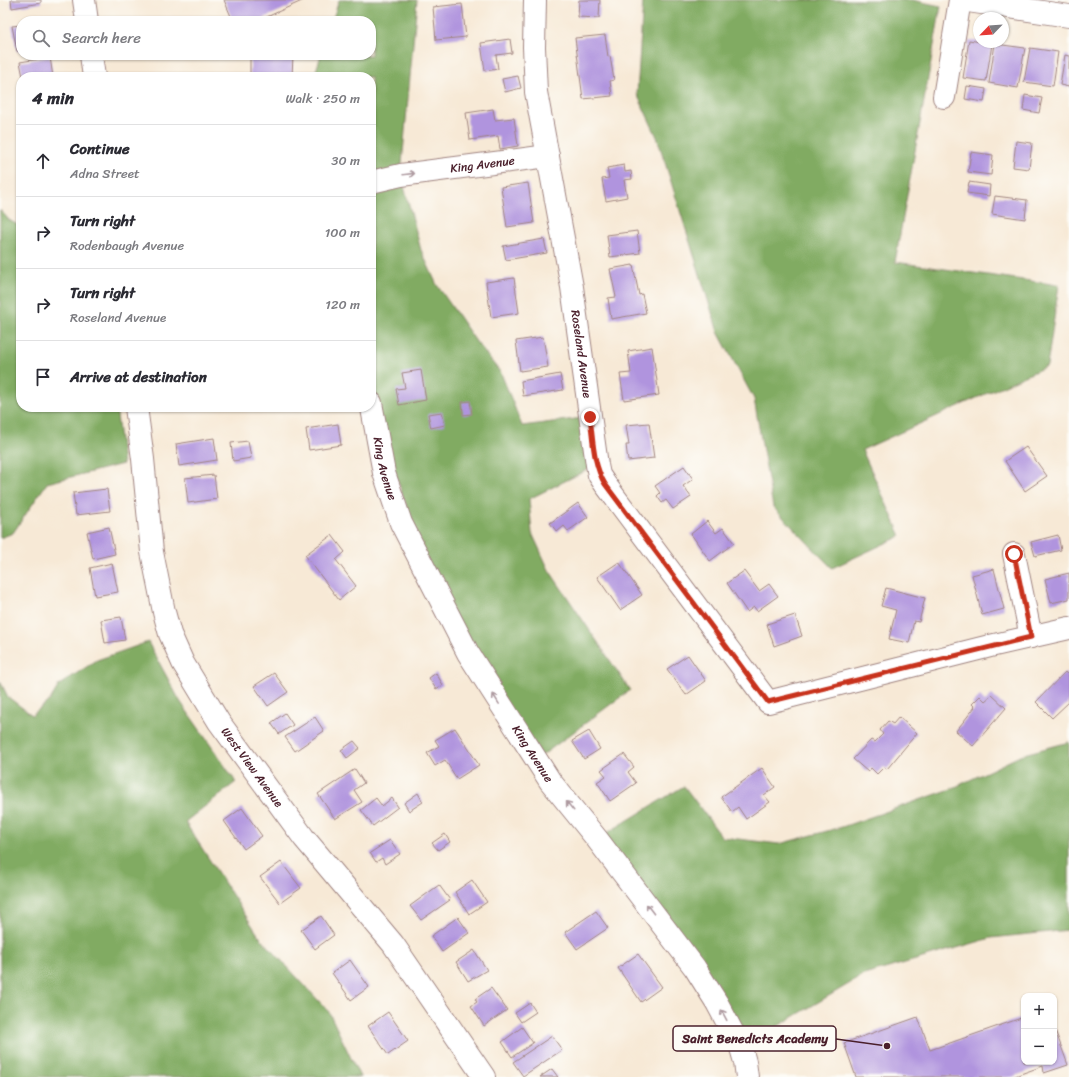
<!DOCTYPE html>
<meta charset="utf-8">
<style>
body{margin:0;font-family:Sriracha,sans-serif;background:#f2f2f3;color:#2b2b33}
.controls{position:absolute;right:12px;bottom:12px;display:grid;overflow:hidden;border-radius:8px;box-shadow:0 1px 3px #0004}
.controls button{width:36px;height:36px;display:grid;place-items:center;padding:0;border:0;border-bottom:1px solid #e1e1e2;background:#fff;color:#2b2b33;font:20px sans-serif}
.compass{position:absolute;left:973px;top:12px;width:36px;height:36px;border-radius:50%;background:#fff;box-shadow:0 1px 3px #0004;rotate:245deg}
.stop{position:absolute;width:12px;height:12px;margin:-9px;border:3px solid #c8321e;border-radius:50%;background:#fff}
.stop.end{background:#c8321e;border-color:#fff;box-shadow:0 1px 4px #0008}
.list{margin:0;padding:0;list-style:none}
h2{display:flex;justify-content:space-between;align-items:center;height:52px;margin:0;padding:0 16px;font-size:17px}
h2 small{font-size:13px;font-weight:400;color:#7c7c81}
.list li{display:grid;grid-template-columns:26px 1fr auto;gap:12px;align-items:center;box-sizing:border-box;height:72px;padding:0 16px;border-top:1px solid #e1e1e2}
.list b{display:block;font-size:15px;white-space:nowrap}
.list p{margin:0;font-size:13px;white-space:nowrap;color:#7c7c81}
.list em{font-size:13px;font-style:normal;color:#7c7c81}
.icon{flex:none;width:22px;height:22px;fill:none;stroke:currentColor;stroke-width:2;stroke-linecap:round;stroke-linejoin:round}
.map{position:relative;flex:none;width:1069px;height:1077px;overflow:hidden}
.search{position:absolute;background:#fff;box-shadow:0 1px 3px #0004;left:16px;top:16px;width:360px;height:44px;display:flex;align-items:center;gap:10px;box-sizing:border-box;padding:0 14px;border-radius:16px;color:#7c7c81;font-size:15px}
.panel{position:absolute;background:#fff;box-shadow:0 1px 3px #0004;left:16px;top:72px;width:360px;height:340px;border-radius:16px}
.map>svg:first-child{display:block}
.forest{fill:#81ab62;stroke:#666546}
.building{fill:#b094de}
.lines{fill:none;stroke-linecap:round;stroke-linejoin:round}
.minor-casing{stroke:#a08480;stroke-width:24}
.minor{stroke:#fff;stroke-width:22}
.oneway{stroke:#ae9aa0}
.route{stroke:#c8321e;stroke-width:5}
.labels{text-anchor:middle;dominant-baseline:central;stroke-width:3;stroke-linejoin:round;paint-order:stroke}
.street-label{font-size:12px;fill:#4a1f2b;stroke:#fdfcf7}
.leader{fill:none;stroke:#4a1f2b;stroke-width:1.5}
.callout-dot{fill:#4a1f2b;stroke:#fdfcf7;stroke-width:1.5}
.callout{fill:#fdfcf7;stroke:#4a1f2b;stroke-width:1.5}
.callout-label{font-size:13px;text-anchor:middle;font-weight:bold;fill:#4a1f2b}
</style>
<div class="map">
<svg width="1069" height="1077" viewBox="0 0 1069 1077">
<rect width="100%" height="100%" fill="#fdfcf7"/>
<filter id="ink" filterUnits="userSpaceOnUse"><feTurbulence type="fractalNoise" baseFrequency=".025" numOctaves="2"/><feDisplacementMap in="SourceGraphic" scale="8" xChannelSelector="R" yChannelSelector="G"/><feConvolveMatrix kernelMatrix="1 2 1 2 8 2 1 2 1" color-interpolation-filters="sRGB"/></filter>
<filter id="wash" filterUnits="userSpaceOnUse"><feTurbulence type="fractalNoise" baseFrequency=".012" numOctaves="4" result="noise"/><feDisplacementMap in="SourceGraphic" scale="16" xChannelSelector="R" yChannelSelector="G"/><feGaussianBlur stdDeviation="0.9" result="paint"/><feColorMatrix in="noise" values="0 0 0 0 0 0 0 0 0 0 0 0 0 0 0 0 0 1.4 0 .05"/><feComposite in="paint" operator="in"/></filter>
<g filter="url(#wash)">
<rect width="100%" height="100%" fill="#f7e9d6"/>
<path class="forest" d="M339,0H417L401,175L421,250L437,285L477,343L501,373L522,426L590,417L597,465L529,499L532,533L549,570L630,690L536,760L436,592L371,403V77H314L321,55H371V21H332Z
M643,0H912L941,6L895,262L1059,285L1047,366L862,450L901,536L832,568L773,507L754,399L718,332L657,137L637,94Z
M0,210L9,220L21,227V407H116L123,464L47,483L13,533L0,538Z
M148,642L180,701L236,782L185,822L259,936L329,1012L360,1077H0V681L8,697L32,715L50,700L59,685L97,660Z
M1069,742V930L991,938L864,975L741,1048L597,839L684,786L722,837L779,844L842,827L951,789L1024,754Z"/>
<g id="blocks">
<path class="building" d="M11,0H41V3L12,8Z
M224,0H304L260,20L261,21H233Z
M579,0H600L599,18L578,17Z
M462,4L466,37L436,40L433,7Z
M21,25V51H17L12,26Z
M605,35L608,57L610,56L614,80L610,81L612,96L583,99L575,38Z
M510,39L512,53L496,55L498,69L485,71L481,43Z
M969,40L992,44L986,81L963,78Z
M995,44L1025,48L1018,88L989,83Z
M1030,48L1058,52L1053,86L1024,82Z
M250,55H293L292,77H250Z
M1065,55L1069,56V87L1060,85Z
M50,57L53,77H23L20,62Z
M518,76L521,88L505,92L502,79Z
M967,86L986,89L984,102L965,99Z
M1025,95L1042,98L1039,113L1023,110Z
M493,109L495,120L514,118L518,146L500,149L498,136L470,140L466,113Z
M1016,141L1032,143L1029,169L1013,167Z
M971,152L993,155L991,175L968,172Z
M624,165L625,172L631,171L632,179L624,180L627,197L606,201L602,179L609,178L607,168Z
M969,182L990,185L989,196L967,193Z
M528,183L534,223L507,227L501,187Z
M995,196L1027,200L1025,219L992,214Z
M637,231L640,253L610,257L607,235Z
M544,239L547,253L506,260L503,246Z
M633,265L639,295L642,294L646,313L611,319L608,298L616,297L610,269Z
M514,278L519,313L491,317L486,282Z
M543,337L548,367L520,371L516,341Z
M652,347L659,395L624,400L620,374L631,373L628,351Z
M421,370L426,400L399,405L396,389L405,388L402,373Z
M560,374L563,390L523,396L521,381Z
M470,401L472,414L463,415L462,402Z
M442,412L445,425L431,428L428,414Z
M649,423L654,458L628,461L626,445H629L626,425Z
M338,424L341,445L309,450L306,429Z
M214,438L217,460L179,466L176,444Z
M248,441L251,458L233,461L231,443Z
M1026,447L1047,476L1025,491L1005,461Z
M684,466L693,479L683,486L691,497L673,509L666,500L662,503L657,496L660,493L655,486Z
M214,475L217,499L188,503L185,478Z
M107,489L110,511L76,515L73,493Z
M578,503L588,517L568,531L564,526L557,532L550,523Z
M707,521L716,533L723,528L734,543L710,561L691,534Z
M109,527L115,554L93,559L87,532Z
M332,535L345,552L336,560L356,586L339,600L305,555Z
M1058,535L1061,550L1035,556L1031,542Z
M619,562L642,595L620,610L597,577Z
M112,563L118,592L95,596L90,568Z
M994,569L1004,609L982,615L972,575Z
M744,571L759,591L769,584L778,596L757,611L754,607L747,612L727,583Z
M1069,573V599L1051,603L1045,579Z
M886,588L925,598L919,622L914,621L909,643L889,639L896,610L881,606Z
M795,615L802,636L774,646L767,624Z
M121,617L125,640L105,643L101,620Z
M688,655L706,681L686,695L667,669Z
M1065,672L1069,676V702L1052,718L1036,702Z
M274,673L288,692L268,706L254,686Z
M436,673L443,685L436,689L429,678Z
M992,695L1006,708L973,746L956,731L975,707L972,704L980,696L985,701Z
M285,713L293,725L279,734L271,723Z
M315,717L324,731L295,751L285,737Z
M899,717L917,733L887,769L884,767L877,774L871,768L868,772L853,759L871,740L875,742L883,734L880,730L888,721L893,724Z
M455,728L479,765L457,779L445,760L435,766L427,753L439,746L435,740Z
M589,731L600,749L584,759L572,741Z
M354,741L360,748L347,758L341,750Z
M624,754L634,767L628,772L636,783L610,801L597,782L606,776L601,770Z
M762,768L775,787L764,795L770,802L746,819L738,807L732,812L721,797Z
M355,769L364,783L354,790L362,802L335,819L318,794Z
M418,793L423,802L409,811L404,803Z
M376,798L382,806L392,798L398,807L373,826L361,810Z
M242,808L262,836L244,849L224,821Z
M445,834L450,842L438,850L432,843Z
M390,840L400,854L385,864L382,858L376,862L370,853Z
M281,862L301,888L280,903L260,877Z
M472,880L487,902L469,914L455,892Z
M439,885L450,900L421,920L410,906Z
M596,911L608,928L577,949L565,932Z
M321,916L334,935L315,949L301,930Z
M458,917L469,933L442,952L431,936Z
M474,950L487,970L468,981L456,962Z
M638,954L662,987L641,1002L618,968Z
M350,960L369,987L351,1000L332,973Z
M491,988L507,1010L484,1026L471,1006L477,1002L475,999Z
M530,1003L536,1012L521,1022L515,1013Z
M388,1012L408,1041L388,1055L368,1026Z
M918,1017L930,1050L1024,1017V1062H1054V1027L1068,1065L1044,1073L1043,1066L1012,1077H856L844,1043Z
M522,1027L533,1043L512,1057L502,1042Z
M552,1036L562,1050L523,1076L513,1062Z
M552,1069L558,1077H540Z"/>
</g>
</g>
<g filter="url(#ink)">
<use href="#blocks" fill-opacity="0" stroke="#a08480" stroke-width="1"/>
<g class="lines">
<g class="minor-casing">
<g id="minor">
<path d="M84,0L87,21"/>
<path id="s1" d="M535,0L534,47L536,92L572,287L597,465L599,475L605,484L768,702L990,646L1069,628"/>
<path d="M961,0L1069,16"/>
<path d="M91,55L94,77"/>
<path d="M944,97L960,0"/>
<path id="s2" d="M371,182L401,175L548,156"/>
<path id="s3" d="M371,403L384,473L401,523L468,653L550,781L597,839L695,968L717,1003L741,1048L745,1062L747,1077"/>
<path id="s4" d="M136,407L143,459L152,552L164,612L170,634L183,663L219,722L304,838L393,944L484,1077"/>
<path d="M1014,554L1031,637"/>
</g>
</g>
<use href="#minor" class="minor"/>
</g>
<defs><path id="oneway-shaft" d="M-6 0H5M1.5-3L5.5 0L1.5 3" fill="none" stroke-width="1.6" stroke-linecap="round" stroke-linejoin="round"/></defs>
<g class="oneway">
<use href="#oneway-shaft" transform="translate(409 174) rotate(-7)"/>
<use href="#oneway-shaft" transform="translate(496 699) rotate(-122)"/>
<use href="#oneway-shaft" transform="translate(570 806) rotate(-129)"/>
<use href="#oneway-shaft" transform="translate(650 909) rotate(-127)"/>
<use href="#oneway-shaft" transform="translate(724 1015) rotate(-118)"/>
</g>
</g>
<g class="lines" filter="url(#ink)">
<path class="route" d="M590,417C593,440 593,464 605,484L768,702L1031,637L1014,554"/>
</g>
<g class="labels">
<g class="street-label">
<text stroke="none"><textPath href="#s2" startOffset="113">King Avenue</textPath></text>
<text stroke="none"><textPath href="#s1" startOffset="358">Roseland Avenue</textPath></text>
<text stroke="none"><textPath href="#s3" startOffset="67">King Avenue</textPath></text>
<text stroke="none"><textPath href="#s3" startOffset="390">King Avenue</textPath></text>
<text stroke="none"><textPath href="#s4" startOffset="387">West View Avenue</textPath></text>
</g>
</g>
<path class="leader" d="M887 1046L836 1039"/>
<circle class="callout-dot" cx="887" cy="1046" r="4"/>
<rect class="callout" x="673" y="1026" width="163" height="25" rx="4"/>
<g class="callout-label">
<text x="755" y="1043">Saint Benedicts Academy</text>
</g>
</svg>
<div class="controls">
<button>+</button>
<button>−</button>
</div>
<svg class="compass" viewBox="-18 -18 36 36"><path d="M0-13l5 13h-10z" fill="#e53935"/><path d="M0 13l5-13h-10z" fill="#7c7c81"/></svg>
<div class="stop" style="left:1014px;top:554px"></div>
<div class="stop end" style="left:590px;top:417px"></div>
<div class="search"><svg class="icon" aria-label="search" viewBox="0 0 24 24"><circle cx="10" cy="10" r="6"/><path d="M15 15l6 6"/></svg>Search here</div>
<section class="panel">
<h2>4 min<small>Walk · 250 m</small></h2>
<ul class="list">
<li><svg class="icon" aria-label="ahead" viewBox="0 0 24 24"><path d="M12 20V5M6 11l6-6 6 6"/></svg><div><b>Continue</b><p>Adna Street</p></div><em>30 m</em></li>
<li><svg class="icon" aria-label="right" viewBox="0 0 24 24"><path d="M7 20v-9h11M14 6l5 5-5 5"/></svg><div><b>Turn right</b><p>Rodenbaugh Avenue</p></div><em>100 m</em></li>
<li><svg class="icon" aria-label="right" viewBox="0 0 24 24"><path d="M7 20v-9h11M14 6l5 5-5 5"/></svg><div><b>Turn right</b><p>Roseland Avenue</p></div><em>120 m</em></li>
<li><svg class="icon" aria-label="arrive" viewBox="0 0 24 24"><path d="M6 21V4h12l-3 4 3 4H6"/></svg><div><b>Arrive at destination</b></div></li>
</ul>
</section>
</div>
